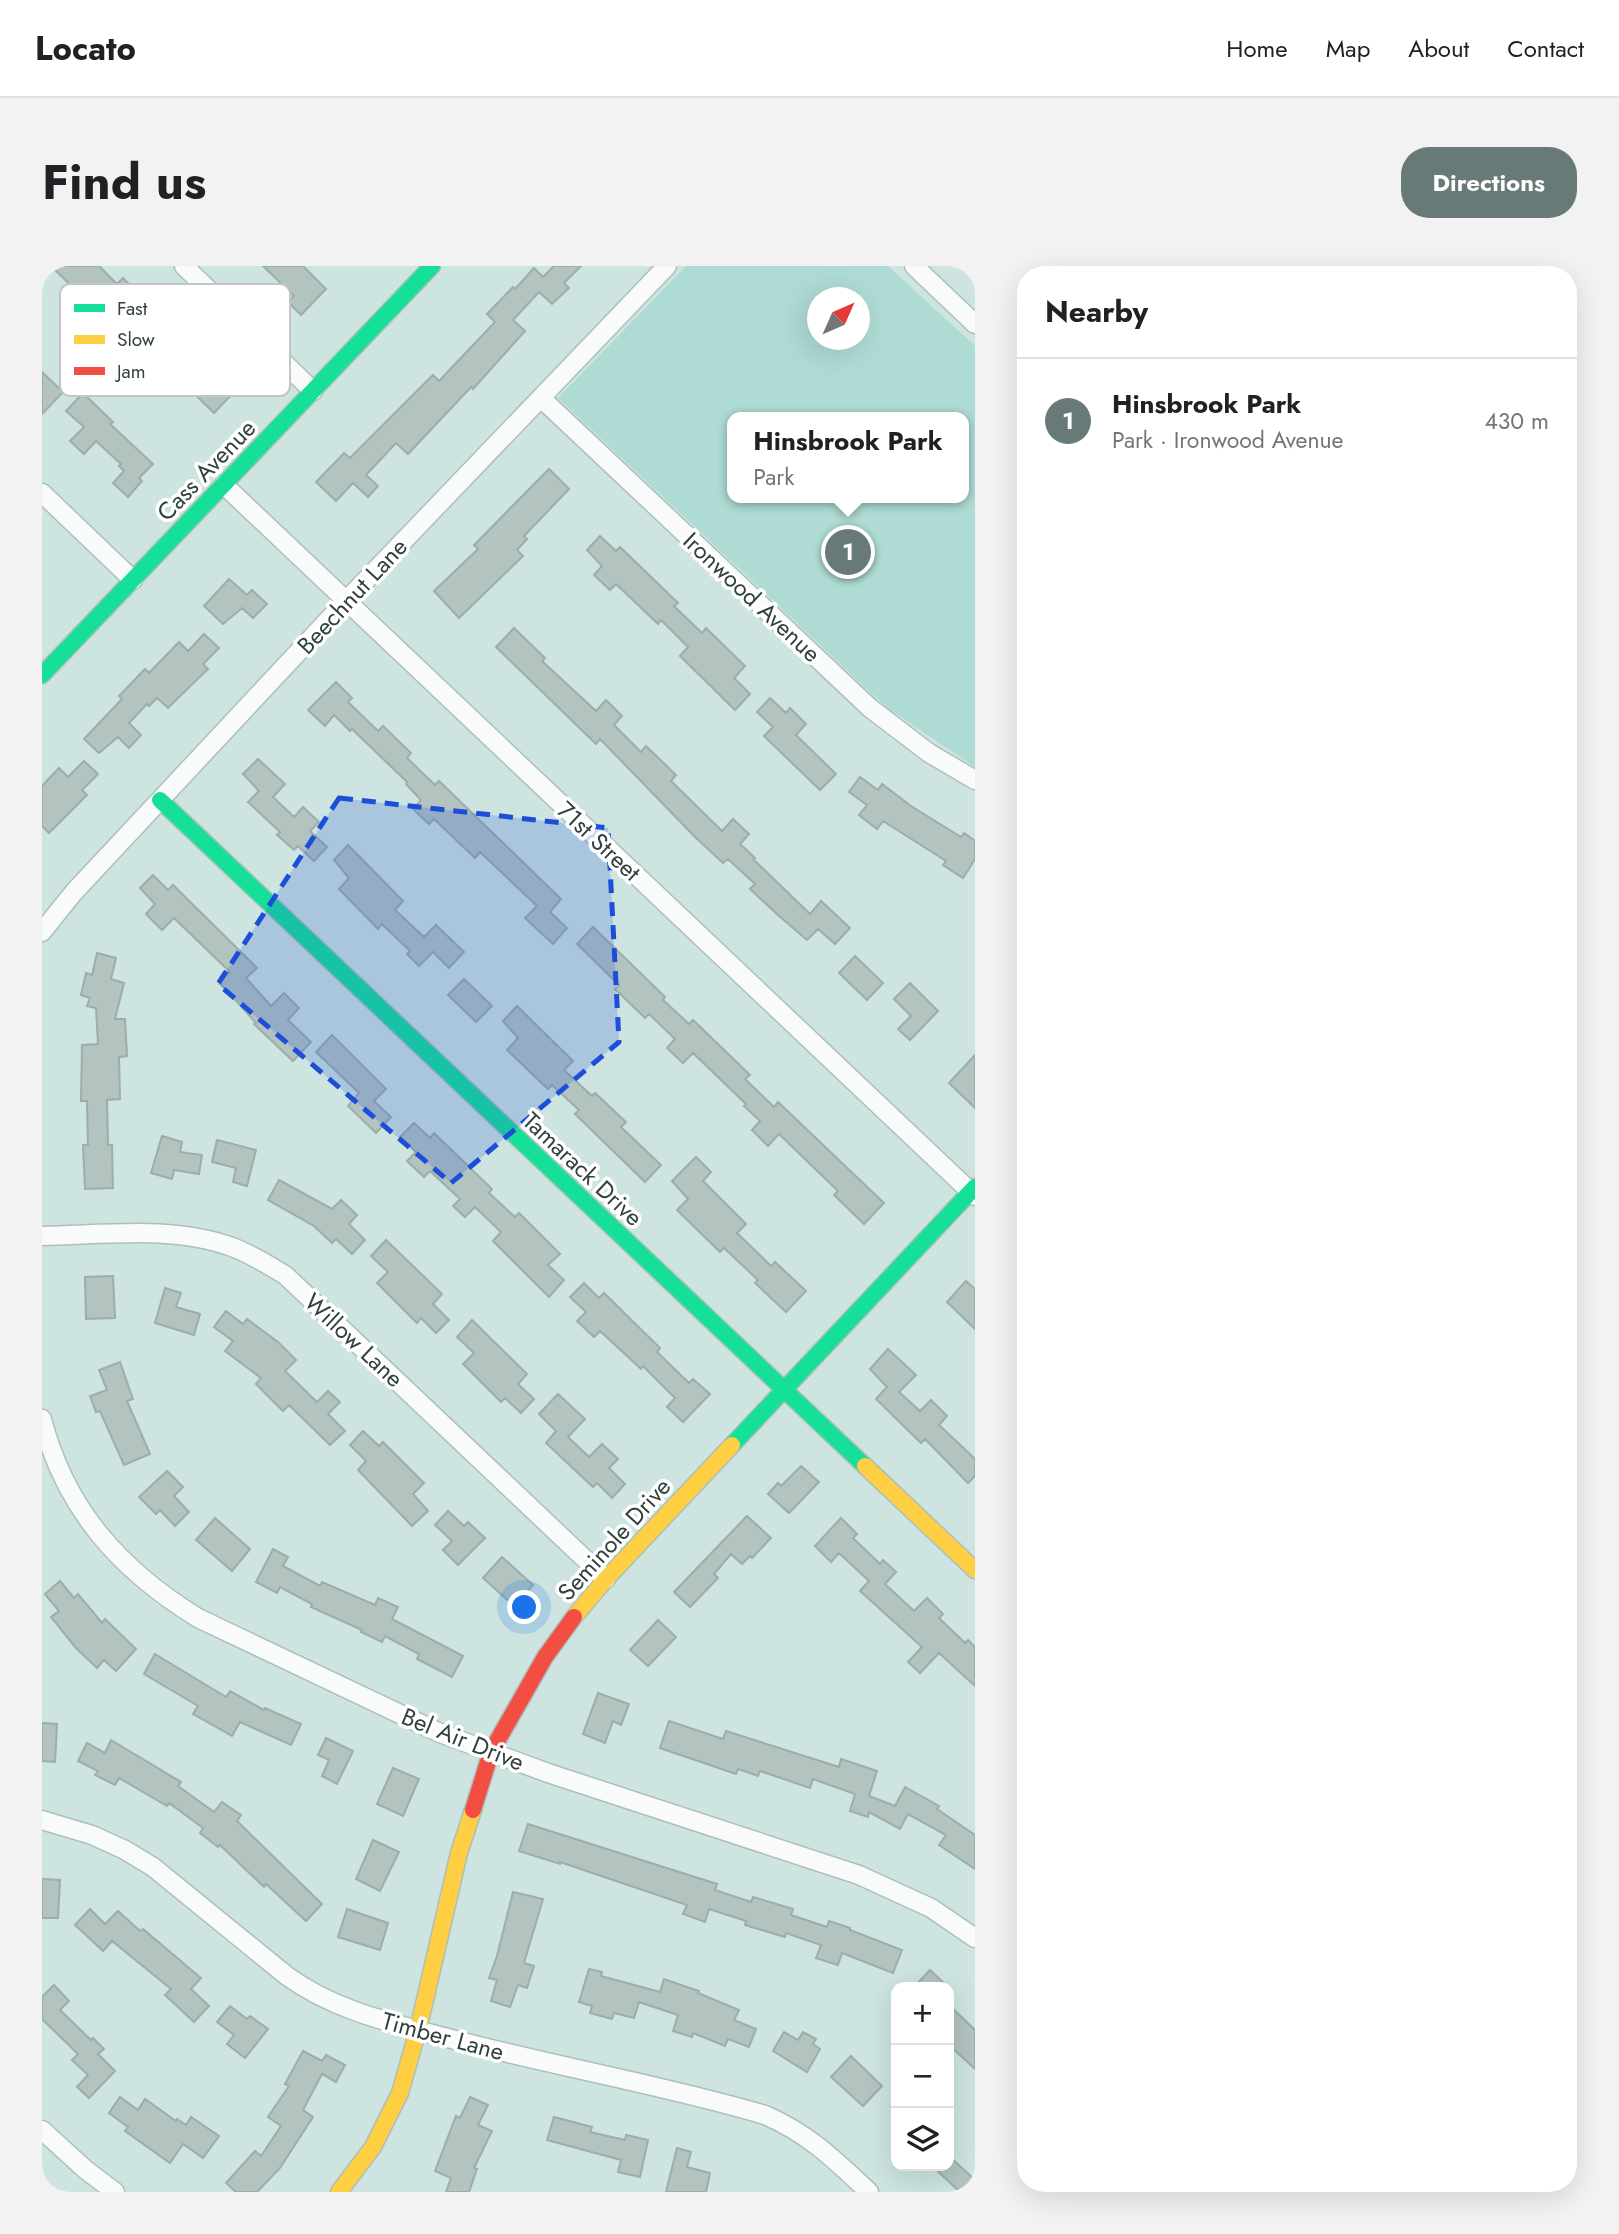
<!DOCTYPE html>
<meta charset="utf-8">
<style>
body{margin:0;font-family:Jost,sans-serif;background:#f2f2f2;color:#202124}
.controls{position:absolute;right:21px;bottom:21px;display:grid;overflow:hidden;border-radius:14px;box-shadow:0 7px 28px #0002}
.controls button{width:63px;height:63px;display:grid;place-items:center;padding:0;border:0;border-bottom:2px solid #e0e0e0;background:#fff;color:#202124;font:35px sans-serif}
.compass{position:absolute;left:765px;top:21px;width:63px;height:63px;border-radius:50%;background:#fff;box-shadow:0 7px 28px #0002;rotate:45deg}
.you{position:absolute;left:483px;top:1342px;width:24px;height:24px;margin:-18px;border:5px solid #fff;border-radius:50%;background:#1a73e8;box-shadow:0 0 0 10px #1a73e833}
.badge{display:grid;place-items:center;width:46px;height:46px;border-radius:50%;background:#677a77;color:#fff;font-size:23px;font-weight:700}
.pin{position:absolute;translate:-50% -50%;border:4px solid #fff;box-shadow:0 2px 7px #0006}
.popup{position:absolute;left:685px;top:146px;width:242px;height:91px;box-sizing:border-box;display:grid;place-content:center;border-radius:14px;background:#fff;filter:drop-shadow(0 2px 5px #0005);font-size:23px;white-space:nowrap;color:#757577}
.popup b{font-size:26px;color:#202124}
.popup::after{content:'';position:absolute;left:50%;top:100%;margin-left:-14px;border:14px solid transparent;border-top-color:#fff}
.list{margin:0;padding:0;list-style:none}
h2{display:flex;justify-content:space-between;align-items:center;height:91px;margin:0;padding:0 28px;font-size:30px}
h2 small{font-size:23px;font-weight:400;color:#757577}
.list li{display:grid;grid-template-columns:46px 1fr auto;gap:21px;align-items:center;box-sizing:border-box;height:126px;padding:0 28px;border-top:2px solid #e0e0e0}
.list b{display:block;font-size:26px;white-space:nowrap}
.list p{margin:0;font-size:23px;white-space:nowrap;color:#757577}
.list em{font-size:23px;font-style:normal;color:#757577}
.icon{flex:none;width:38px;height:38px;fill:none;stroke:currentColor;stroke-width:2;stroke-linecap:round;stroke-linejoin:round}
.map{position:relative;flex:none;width:933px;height:1926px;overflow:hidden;border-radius:28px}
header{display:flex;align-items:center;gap:42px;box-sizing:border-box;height:98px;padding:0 35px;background:#fff;border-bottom:2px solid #e0e0e0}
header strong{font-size:33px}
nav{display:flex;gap:38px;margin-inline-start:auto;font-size:24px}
.intro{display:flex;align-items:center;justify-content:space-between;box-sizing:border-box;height:168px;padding:0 42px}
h1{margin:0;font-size:49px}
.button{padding:18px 32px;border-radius:28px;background:#677a77;color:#fff;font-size:24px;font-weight:700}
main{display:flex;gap:42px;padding:0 42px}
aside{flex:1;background:#fff;border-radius:28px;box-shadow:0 7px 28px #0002}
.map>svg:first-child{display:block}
.green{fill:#aedbd4;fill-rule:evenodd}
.building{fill:#b2c3c0;stroke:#9cadaa;stroke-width:2}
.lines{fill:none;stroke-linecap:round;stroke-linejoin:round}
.street-casing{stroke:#adbfbc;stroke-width:21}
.fast-casing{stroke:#adbfbc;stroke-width:19}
.slow-casing{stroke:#adbfbc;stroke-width:19}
.jam-casing{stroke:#adbfbc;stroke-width:19}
.street{stroke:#f8fbfa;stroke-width:18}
.fast{stroke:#16e098;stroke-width:16}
.slow{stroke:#ffcf43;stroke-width:16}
.jam{stroke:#f24e42;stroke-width:16}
.marked{fill:#1d4ed8;fill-opacity:0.2;stroke:#1d4ed8;stroke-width:5;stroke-dasharray:14 9;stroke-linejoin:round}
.labels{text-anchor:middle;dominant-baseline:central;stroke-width:7;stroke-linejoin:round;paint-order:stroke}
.street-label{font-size:24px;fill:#30413e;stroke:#fff}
.key{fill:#fff;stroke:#c1c6c5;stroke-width:2}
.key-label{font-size:19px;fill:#30413e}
</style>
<header>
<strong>Locato</strong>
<nav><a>Home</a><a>Map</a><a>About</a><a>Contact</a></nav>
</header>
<div class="intro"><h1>Find us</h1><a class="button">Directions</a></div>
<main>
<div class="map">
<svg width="933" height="1926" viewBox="0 0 933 1926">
<rect width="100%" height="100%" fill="#cde4e0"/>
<path class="green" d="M644,0H846L933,80V501L844,441L516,132ZM776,32H818V74H776ZM690,151H922V232H690Z"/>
<path class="building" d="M9,0H57L75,18L81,12L94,25L91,28L126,63L131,57L195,123L172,147L120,96L112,104L97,89L101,84L82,66L87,62L63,38L56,46Z
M221,0H261L284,23L259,49L246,36L252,30Z
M512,0H539L522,17L527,22L510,38L497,26L471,54L483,65L431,123L429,121L366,188L354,177L324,209L336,220L326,231L311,217L294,235L274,216L302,187L308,192L391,109L397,115L453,56L445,48L471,21L473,23L492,2L501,11Z
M0,106L21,126L0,148Z
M41,127L71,156L68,158L111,198L97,212L100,215L86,231L71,217L82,205L77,200L79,198L54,175L42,188L28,175L42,161L24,145Z
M507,203L527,223L482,270L485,273L475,284L481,290L417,352L392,325L436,283L432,279Z
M558,270L574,285L578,281L636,337L632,340L660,367L664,362L703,400L692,412L708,428L693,444L638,390L646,381L619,354L616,358L574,318L568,324L552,309L560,300L545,284Z
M187,313L205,329L210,324L225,338L211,352L200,342L181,358L162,340Z
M472,362L503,392L500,395L554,445L564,434L580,450L572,459L599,486L604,480L634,509L629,515L680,565L691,553L707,568L698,578L713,592L711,593L768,648L779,635L808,662L793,678L776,663L765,674L737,650L708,623L713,618L686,593L681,597L654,572L558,473L554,478L454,381Z
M162,368L177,382L161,398L166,403L126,442L115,432L107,440L105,438L87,457L99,469L87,482L76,471L57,487L42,473L80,433L77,430L103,403L107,407L137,376L146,385Z
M294,416L310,432L306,436L336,465L341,460L369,487L365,492L393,519L397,515L519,633L508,646L525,662L511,678L483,652L495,640L438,586L433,592L392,553L387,558L371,543L379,534L364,518L365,516L310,463L308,465L292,449L283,460L266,444Z
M728,432L744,447L748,442L764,458L754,469L794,508L778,524L722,470L731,461L715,446Z
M216,493L243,518L231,531L252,551L261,541L277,556L268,565L285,581L272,595L256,580L252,584L235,569L238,566L206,536L217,525L201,508Z
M42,495L56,508L40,524L45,529L7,567L0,560V520L17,502L26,511Z
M818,511L836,524L840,518L869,540L919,571L922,567L933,575V593L921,612L901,599L904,595L841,555L835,563L817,549L825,539L807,526Z
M306,579L361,635L353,644L382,671L394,659L422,686L407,702L391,686L377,700L365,688L368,685L340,658L336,663L297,623L307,612L292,594Z
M111,609L126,624L131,619L215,702L204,712L229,740L242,727L257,742L246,754L269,776L251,795L212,758L214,757L177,716L188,706L132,652L120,664L104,648L113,638L98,622Z
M551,661L623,731L621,734L647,758L651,754L708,809L703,813L732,841L736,836L842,937L822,958L792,929L796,925L737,868L726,880L710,864L718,855L702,840L704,838L651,787L641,797L625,782L633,773L607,748L603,752L573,723L577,719L535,678Z
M55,687L74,692L69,713L82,717L73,753H83L85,790L77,791L78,833L65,834L66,879H70L71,922L43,923L41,879H46L45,835H39L40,779L56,778L54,742L45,740L48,732L39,729L44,707L50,709Z
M813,690L841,717L825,734L797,707Z
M422,713L450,740L434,756L406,729Z
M868,717L896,745L868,774L856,763L869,750L852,733Z
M475,740L531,795L522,804L550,830L553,827L584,856L579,861L619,899L603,916L533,848L537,844L510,819L506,823L465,784L476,772L461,755Z
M290,769L344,823L332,835L349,851L334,867L306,840L317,827L274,786Z
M933,789V842L907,817Z
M372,857L388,872L392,867L450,923L447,927L473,951L477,947L518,988L506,999L522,1014L507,1031L451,975L459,966L433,941L423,951L411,940L418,933L388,905L382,911L365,895L374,886L358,871Z
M120,870L140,876L138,886L160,889L157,908L132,904L130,913L109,907Z
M175,874L214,884L205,920L191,916L194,902L170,896Z
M654,891L669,906L661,915L704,958L695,967L729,1000L733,996L764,1025L744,1046L713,1017L716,1014L682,982L678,986L635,944L646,933L630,915Z
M237,914L290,943L299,934L315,949L307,958L323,974L310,988L294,973L290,977L272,960L226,934Z
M344,974L400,1028L391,1038L407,1054L394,1067L379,1052L375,1057L335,1017L346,1006L329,990Z
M71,1010L73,1052L44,1053L43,1011Z
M924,1015L933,1023V1063L905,1036Z
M542,1017L557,1032L562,1027L618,1082L615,1086L647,1117L651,1113L668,1128L641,1156L625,1141L633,1132L601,1100L599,1103L558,1065L552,1071L535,1055L544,1046L528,1031Z
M123,1022L139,1027L134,1041L158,1048L152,1069L113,1057Z
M184,1045L201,1058L205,1053L236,1076L254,1094L243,1105L275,1136L286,1125L298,1136L286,1148L303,1165L288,1179L247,1139L241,1145L214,1118L219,1112L183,1085L191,1075L172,1061Z
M430,1054L485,1108L476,1118L492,1133L479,1147L463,1132L459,1136L421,1098L432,1087L415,1071Z
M846,1083L874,1109L857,1126L878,1145L889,1134L905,1150L897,1159L933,1193V1210L926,1217L883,1173L879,1177L834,1133L845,1121L828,1103Z
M78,1096L91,1133L85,1135L108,1188L82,1199L58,1145L54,1146L48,1130L65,1124L57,1104Z
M516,1128L543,1153L526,1171L547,1191L560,1178L576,1193L567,1202L583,1218L570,1232L555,1217L551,1221L504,1177L514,1165L497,1148Z
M321,1165L337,1180L341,1176L382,1217L371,1228L386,1245L370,1260L316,1204L324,1195L308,1179Z
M759,1200L777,1216L747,1247L726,1228L736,1217L739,1220Z
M125,1205L141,1221L132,1230L147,1246L133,1260L118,1244L114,1248L97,1231Z
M406,1245L422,1260L426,1256L443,1272L416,1299L401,1284L410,1275L393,1259Z
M705,1250L729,1272L710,1292L708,1290L700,1298L689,1288L672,1308L676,1312L648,1341L632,1326Z
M173,1252L208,1283L190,1305L154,1274Z
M799,1252L815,1268L811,1272L838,1298L841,1294L854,1306L843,1318L872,1345L885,1332L901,1348L897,1352L923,1377L926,1374L933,1381V1420L897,1387L878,1407L866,1396L880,1381L818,1325L827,1315L797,1287L789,1296L773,1280Z
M231,1283L246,1291L241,1300L278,1320L280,1316L333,1339L336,1332L356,1341L350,1353L421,1390L410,1411L375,1393L377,1388L343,1370L340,1376L319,1366L320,1364L269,1341L270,1338L238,1321L235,1327L214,1316Z
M460,1291L491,1319L472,1340L441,1312Z
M18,1315L32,1332L36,1328L60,1357L63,1353L94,1383L74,1405L62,1394L55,1402L34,1382L9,1351L17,1345L3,1328Z
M616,1354L634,1371L606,1400L588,1384Z
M113,1388L184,1431L188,1425L222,1444L223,1442L259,1458L249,1479L198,1456L190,1470L151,1448L156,1440L102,1408Z
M556,1427L587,1438L579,1459L571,1455L563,1477L541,1468Z
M627,1455L681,1473L684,1465L797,1501L799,1493L835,1505L827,1530L853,1540L863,1521L897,1540L895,1543L933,1569V1603L897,1579L904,1569L866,1548L858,1563L827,1546L826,1551L808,1545L813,1528L771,1513L768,1522L718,1505L716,1510L696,1503L694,1508L618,1482Z
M0,1457L15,1458L13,1496L0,1495Z
M284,1472L311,1485L295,1518L280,1510L287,1494L276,1489Z
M69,1474L139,1516L136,1520L172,1546L180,1536L199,1549L195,1555L280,1638L264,1655L224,1618L222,1621L178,1579L176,1581L158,1567L161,1562L127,1537L125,1540L77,1512L73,1519L53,1509L56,1505L36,1495L45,1477L63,1487Z
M351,1502L377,1513L361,1550L335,1538Z
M486,1558L675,1618L673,1624L709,1636L711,1631L751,1643L749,1649L785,1661L787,1655L808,1662V1664L860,1684L851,1707L800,1687L796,1699L774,1692L779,1679L744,1667L743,1671L703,1659L704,1655L667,1643L663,1656L641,1648L645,1639L518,1596V1598L477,1585Z
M331,1574L357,1586L338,1625L314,1613Z
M0,1613L18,1614L16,1652H0Z
M471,1626L501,1633L482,1697L492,1700L485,1722L476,1719L468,1741L449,1735L455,1714L447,1712L455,1690Z
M48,1643L63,1658L76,1645L98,1665L101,1663L159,1712L149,1723L167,1740L152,1756L123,1729L129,1723L70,1675L61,1685L33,1659Z
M305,1643L346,1657L338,1684L296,1671Z
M547,1703L560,1706L559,1710L618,1726L622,1713L657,1725L656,1727L697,1744L692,1754L714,1763L707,1781L686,1773L683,1780L651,1767L650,1771L631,1765L636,1749L597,1736L592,1752L572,1747L570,1753L548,1747L550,1740L537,1736Z
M888,1704L906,1721H872Z
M12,1719L27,1735L18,1744L49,1774L51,1772L62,1783L56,1788L73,1805L47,1832L35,1821L46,1809L30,1794L36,1788L0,1753V1731Z
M907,1739L933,1764V1803L907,1779Z
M188,1740L205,1753L208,1750L226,1763L203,1792L185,1778L192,1769L175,1756Z
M742,1766L756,1774L761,1766L774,1773L771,1778L778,1783L765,1806L731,1785Z
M261,1785L280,1795L284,1789L303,1799L294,1816L280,1808L261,1844L271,1851L238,1902L215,1926H194L184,1917L213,1885L219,1890L239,1860L226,1851L247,1820L243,1818Z
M809,1790L840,1820L821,1840L789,1811Z
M78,1831L96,1844L103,1833L134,1855L135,1853L144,1859L149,1851L177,1870L161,1892L141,1878L128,1897L83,1865L86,1861L67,1847Z
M428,1831L446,1839L436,1859L450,1865L432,1902L435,1903L427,1926H404L409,1912L393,1905L414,1850L418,1852Z
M512,1851L550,1861L548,1866L583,1874L584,1869L606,1874L598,1911L576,1906L579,1894L505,1874Z
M635,1882L649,1886L645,1901L668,1907L664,1926H624Z
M907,1890L933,1914V1926H918L890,1900H907Z"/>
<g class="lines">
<g class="street-casing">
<path id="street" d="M142,0L271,125
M872,0L933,58
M499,132L828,442L887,487L933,514
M182,219L933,930
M0,227L91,314
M0,666L32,626L304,335L625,0
M0,970C62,969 131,959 190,981C209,988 226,999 243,1009L564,1313
M0,1153C23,1243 78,1304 156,1352L398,1467L506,1507L817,1609L889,1642L933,1672
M0,1554L50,1569L83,1584L111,1601L245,1710C292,1744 346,1756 402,1771C509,1800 618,1818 723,1849C767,1868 793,1894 827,1926
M0,1864L44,1904L73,1926"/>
</g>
<g class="fast-casing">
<path id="fast" d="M0,409L390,0
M118,534L823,1200
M690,1179L933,921"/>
</g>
<g class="slow-casing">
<path id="slow" d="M823,1200L933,1304
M532,1351L564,1313L690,1179
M297,1926L331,1881L358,1827L376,1764L417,1587L431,1544"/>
</g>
<g class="jam-casing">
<path id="jam" d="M431,1544L449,1486L503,1391L532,1351"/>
</g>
<use href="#street" class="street"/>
<use href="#fast" class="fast"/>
<use href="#slow" class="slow"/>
<use href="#jam" class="jam"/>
</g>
<path class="marked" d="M297,532L566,562L577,776L409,917L176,718Z"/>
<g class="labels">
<g class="street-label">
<text transform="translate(164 204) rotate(-46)">Cass Avenue</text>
<text transform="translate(310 330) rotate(-47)">Beechnut Lane</text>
<text transform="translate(710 331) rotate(43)">Ironwood Avenue</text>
<text transform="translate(557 575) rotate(43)">71st Street</text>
<text transform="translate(541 903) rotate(43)">Tamarack Drive</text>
<text transform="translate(312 1074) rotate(43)">Willow Lane</text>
<text transform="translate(572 1273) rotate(-48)">Seminole Drive</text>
<text transform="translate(421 1473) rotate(22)">Bel Air Drive</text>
<text transform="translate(401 1770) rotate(15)">Timber Lane</text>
</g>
</g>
<rect x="18" y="18" width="230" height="112" rx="10" class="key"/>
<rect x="32" y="38" width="31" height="8" fill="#16e098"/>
<rect x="32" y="69" width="31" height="9" fill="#ffcf43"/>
<rect x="32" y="101" width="31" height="8" fill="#f24e42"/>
<g class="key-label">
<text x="75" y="49">Fast</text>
<text x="75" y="80">Slow</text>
<text x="75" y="112">Jam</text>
</g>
</svg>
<div class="controls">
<button>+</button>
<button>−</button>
<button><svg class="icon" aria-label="layers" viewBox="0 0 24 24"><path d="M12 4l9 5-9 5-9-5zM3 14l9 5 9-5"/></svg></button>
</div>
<svg class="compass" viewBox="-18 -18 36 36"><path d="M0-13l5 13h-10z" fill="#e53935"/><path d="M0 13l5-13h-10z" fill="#757577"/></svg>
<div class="you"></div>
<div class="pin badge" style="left:806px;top:286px">1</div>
<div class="popup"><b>Hinsbrook Park</b>Park</div>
</div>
<aside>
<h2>Nearby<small></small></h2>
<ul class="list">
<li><span class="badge">1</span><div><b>Hinsbrook Park</b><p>Park · Ironwood Avenue</p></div><em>430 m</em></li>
</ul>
</aside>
</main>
